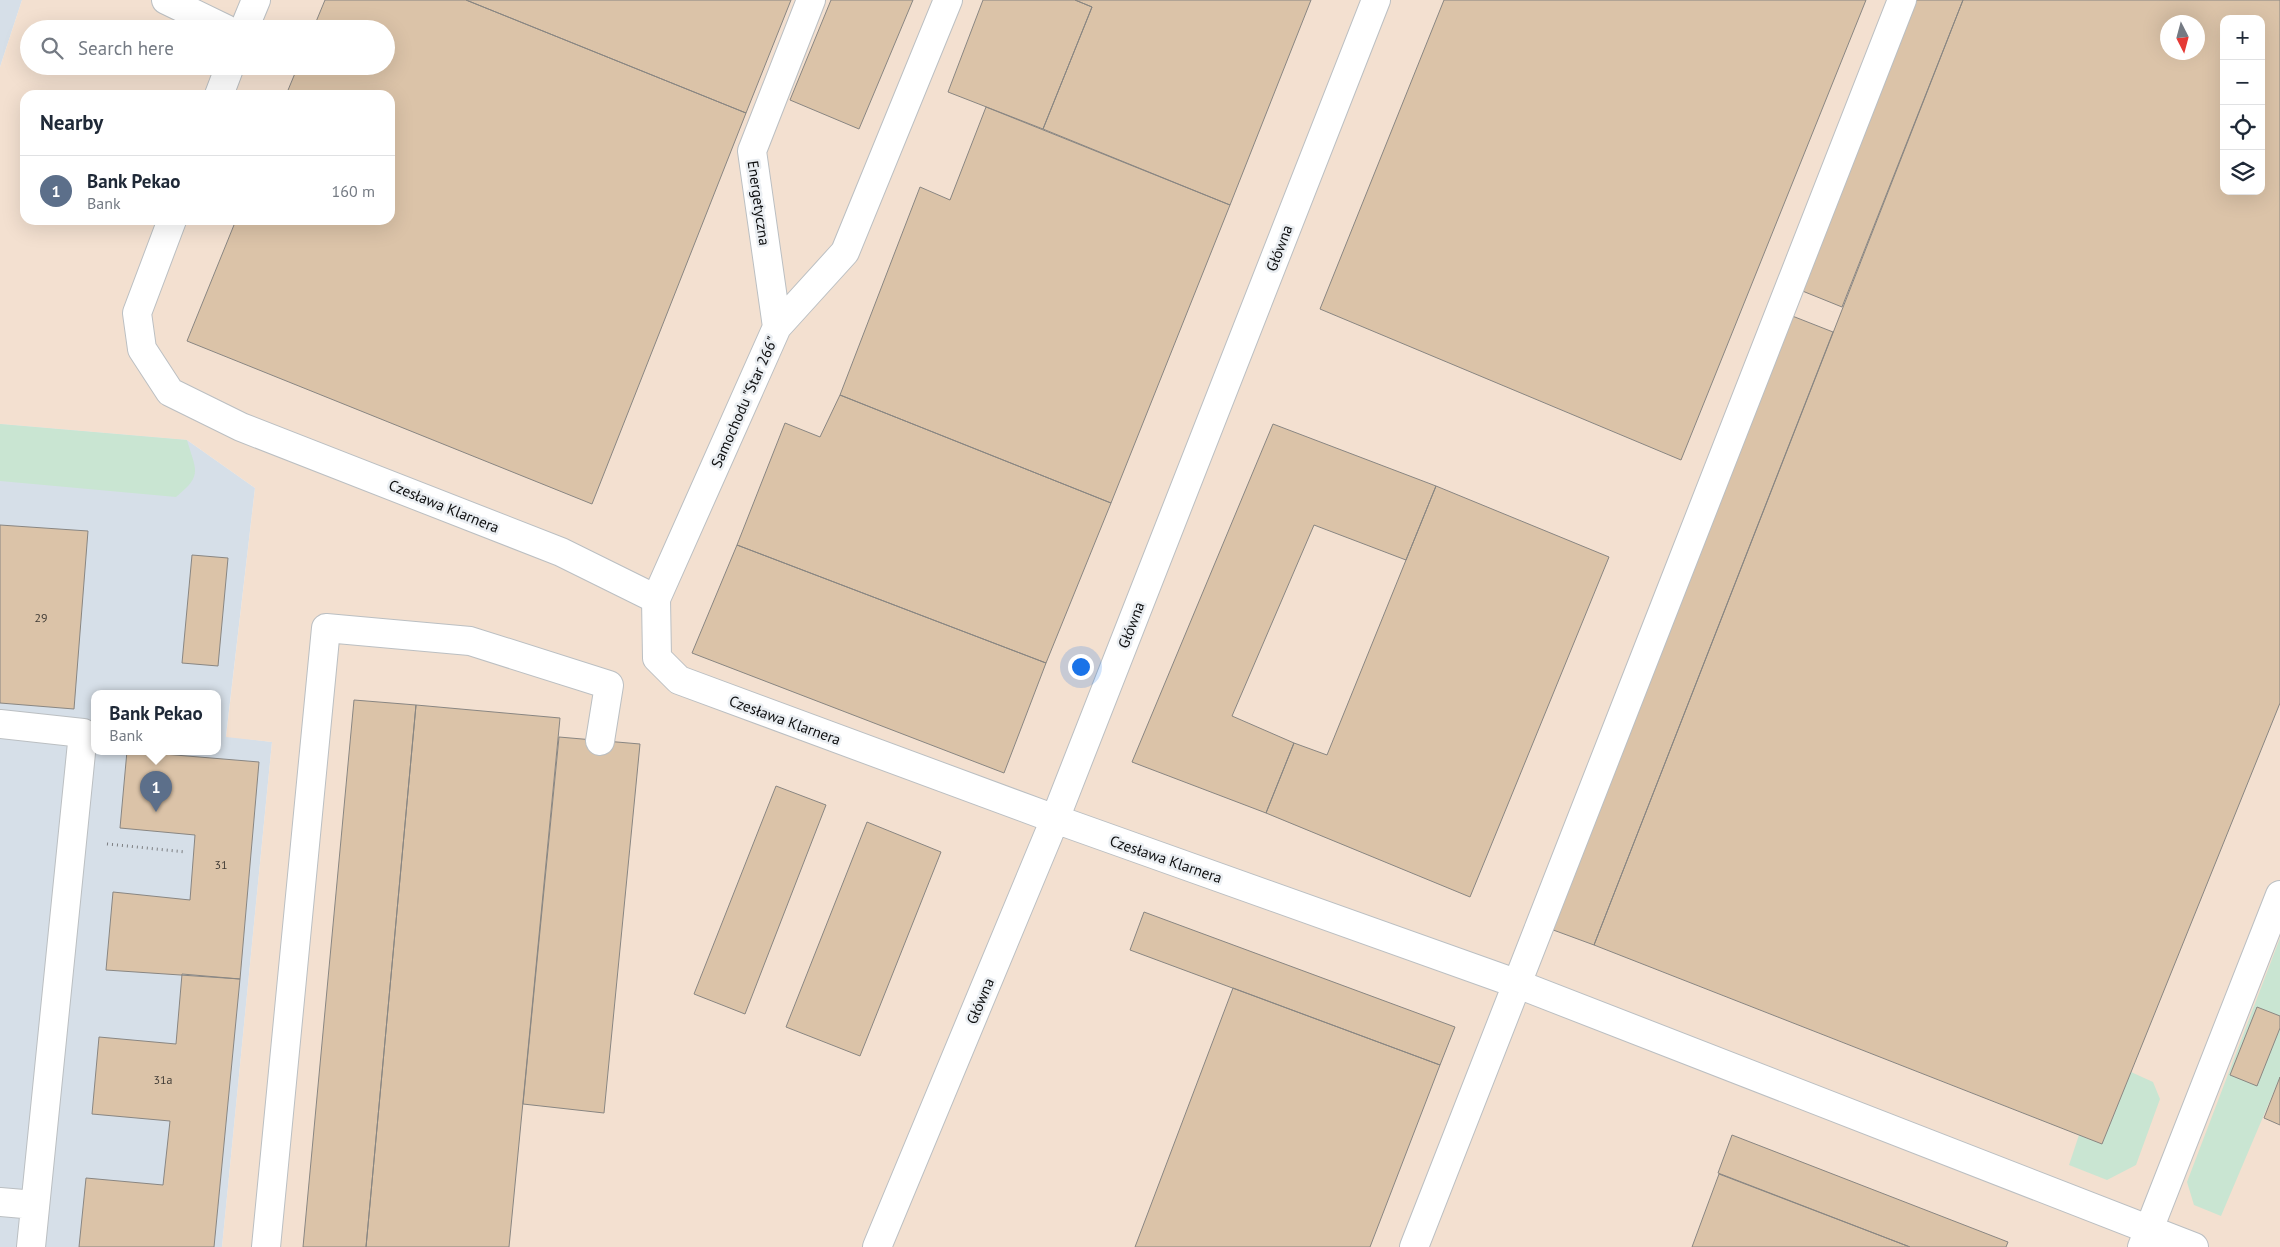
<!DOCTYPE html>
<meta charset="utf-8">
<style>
body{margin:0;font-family:"PT Sans",sans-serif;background:#f6f6f7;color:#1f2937}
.controls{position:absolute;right:15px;top:15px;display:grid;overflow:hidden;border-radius:10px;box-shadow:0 5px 20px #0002}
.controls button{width:45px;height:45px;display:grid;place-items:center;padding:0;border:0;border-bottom:1px solid #e0e1e3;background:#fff;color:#1f2937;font:25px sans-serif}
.compass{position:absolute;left:2160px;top:15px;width:45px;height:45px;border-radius:50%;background:#fff;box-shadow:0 5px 20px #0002;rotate:174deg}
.you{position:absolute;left:1080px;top:666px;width:18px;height:18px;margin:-12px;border:4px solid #fff;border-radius:50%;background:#1a73e8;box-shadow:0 0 0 8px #1a73e833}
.badge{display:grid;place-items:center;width:32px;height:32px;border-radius:50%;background:#586be1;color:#fff;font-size:16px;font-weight:700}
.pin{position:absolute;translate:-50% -41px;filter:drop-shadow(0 1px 2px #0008)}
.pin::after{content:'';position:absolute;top:26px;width:18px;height:15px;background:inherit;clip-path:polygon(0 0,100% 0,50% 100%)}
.popup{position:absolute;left:91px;top:690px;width:130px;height:65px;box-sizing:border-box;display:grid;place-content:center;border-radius:10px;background:#fff;filter:drop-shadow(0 1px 4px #0005);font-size:16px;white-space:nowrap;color:#747a83}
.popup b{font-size:19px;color:#1f2937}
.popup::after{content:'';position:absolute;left:50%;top:100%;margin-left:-10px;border:10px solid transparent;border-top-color:#fff}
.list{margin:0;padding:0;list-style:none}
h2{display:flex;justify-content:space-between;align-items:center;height:65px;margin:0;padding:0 20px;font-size:21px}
h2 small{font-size:16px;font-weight:400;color:#747a83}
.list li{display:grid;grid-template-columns:32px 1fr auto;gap:15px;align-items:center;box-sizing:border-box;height:70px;padding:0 20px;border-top:1px solid #e0e1e3}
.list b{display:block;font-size:19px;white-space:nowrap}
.list p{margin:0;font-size:16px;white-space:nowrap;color:#747a83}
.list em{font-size:16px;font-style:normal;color:#747a83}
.icon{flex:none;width:28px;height:28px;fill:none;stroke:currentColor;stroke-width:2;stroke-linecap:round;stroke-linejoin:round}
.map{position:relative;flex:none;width:2280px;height:1247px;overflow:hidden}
.search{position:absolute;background:#fff;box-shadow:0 5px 20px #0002;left:20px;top:20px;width:375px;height:55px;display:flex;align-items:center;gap:12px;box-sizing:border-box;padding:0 18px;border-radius:28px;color:#747a83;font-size:19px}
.panel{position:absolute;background:#fff;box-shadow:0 5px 20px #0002;left:20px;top:90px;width:375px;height:135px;border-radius:15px}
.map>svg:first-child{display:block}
.built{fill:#d6dfe8;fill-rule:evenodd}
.industrial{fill:#f3e0d0;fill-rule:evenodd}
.green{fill:#c9e5d2}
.building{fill:#dbc3a8;stroke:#898682;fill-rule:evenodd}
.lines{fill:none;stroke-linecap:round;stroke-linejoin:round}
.minor-casing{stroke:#bbbfc2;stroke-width:30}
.path{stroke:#7c7e81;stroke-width:3;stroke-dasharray:1 4;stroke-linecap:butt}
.minor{stroke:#fff;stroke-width:28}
.labels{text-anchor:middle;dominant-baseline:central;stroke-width:5;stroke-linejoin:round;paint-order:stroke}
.number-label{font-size:12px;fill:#403b35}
.street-label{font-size:15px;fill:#0d0e0f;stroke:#eaeef2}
</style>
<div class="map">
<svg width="2280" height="1247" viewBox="0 0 2280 1247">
<rect width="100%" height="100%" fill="#eaeef2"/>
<path class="built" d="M0,0H22L0,67Z
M0,424L187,440L255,488L226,736L272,742L222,1247H0ZM95,693H217V751H95Z"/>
<path class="industrial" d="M22,0H2280V1247H222L272,742L226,737L255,488L187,440L0,424V67ZM2224,19H2261V191H2224ZM2168,22H2198V52H2168ZM29,29H386V66H29ZM25,95H390V220H25Z"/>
<path class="green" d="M0,424L187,440C196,471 203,475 176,497L0,481Z
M2280,938V1077L2221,1216L2194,1205L2187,1182Z
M2131,1072L2153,1082L2160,1099L2136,1165L2107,1180L2069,1165L2079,1135L2102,1144Z"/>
<path class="building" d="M325,0H466L746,113L592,504L187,341L236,220H390V95H286L298,66H386V29H313Z
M466,0H791L746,113Z
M831,0H913L859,129L790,100Z
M983,0H1075L1092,7L1043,129L948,92Z
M1075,0H1311L1230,205L1043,129L1092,7Z
M1444,0H1866L1681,460L1320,309Z
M1913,0H1963L1842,307L1800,290Z
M1963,0H2280V703L2102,1144L1594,945ZM2224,19H2261V191H2224ZM2168,22H2198V52H2168Z
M986,107L1230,205L1111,503L840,395L920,187L950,200Z
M1777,310L1833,332L1594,945L1537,924Z
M840,395L1111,503L1046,663L737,545L785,423L820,437Z
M1273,424L1436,486L1406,560L1314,525L1232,716L1294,743L1266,813L1132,762Z
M1436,486L1609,557L1470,897L1266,813L1294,743L1327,755Z
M0,525L88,531L74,709L0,703Z
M737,545L1046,663L1004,773L692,653Z
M192,555L228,558L218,666L182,663Z
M354,700L416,705L366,1247H303Z
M416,705L560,718L509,1247H366Z
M559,737L640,744L604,1113L523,1104Z
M127,751L259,762L240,979L106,970L113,892L190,900L195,835L120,828Z
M776,786L826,805L745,1014L694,994Z
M867,822L941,852L860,1056L786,1027Z
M1144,912L1455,1027L1440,1065L1130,950Z
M182,974L240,979L214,1247H79L86,1178L163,1185L170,1121L92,1114L99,1037L176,1044Z
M1233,988L1440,1065L1370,1247H1135Z
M2257,1007L2280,1016V1028L2257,1086L2230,1075Z
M2280,1077V1125L2264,1118Z
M1732,1135L2008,1242L2006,1247H1910L1718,1173Z
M1719,1174L1910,1247H1692Z"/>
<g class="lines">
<g class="minor-casing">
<path id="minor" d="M166,0L226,29
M244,29L256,0
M219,95L230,66
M172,220L137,313L142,349L170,392L241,427L561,552L656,599L657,658L679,680L1055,819L1515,983L2194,1247
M777,327L752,151L811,0
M656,599L777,327L845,252L948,0
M0,724L83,733L31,1247
M0,1202L35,1205
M266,1247L326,628L470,641L609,685L600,741
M877,1247L1055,819L1376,0
M1414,1247C1573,830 1743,417 1902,0
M2142,1247L2280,895"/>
</g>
<path class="path" d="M107,844L186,852"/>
<use href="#minor" class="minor"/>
</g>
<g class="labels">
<g class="number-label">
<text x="41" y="617">29</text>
<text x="221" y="864">31</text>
<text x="163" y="1079">31a</text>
</g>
<g class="street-label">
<text transform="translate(759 203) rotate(82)">Energetyczna</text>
<text transform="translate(1279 248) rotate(-69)">Główna</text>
<text transform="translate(744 402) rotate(-66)">Samochodu "Star 266"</text>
<text transform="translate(444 506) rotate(22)">Czesława Klarnera</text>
<text transform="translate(1131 625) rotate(-69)">Główna</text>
<text transform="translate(785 720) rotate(20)">Czesława Klarnera</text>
<text transform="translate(1166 859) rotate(19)">Czesława Klarnera</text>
<text transform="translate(980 1001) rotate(-67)">Główna</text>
</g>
</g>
</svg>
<div class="controls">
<button>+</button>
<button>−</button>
<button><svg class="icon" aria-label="locate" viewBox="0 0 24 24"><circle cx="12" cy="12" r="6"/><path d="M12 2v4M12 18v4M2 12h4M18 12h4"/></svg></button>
<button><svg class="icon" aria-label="layers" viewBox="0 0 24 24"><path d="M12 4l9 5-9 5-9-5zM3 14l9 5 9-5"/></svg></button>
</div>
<svg class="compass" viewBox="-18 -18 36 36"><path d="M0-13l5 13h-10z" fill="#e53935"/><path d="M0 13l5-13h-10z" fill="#747a83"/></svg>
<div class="you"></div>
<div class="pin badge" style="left:156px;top:812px;background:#5c6f8a">1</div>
<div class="popup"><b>Bank Pekao</b>Bank</div>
<div class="search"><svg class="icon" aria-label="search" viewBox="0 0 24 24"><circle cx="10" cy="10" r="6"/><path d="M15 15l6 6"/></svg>Search here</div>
<section class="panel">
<h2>Nearby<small></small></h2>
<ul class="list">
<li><span class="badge" style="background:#5c6f8a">1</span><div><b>Bank Pekao</b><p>Bank</p></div><em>160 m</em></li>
</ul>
</section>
</div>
